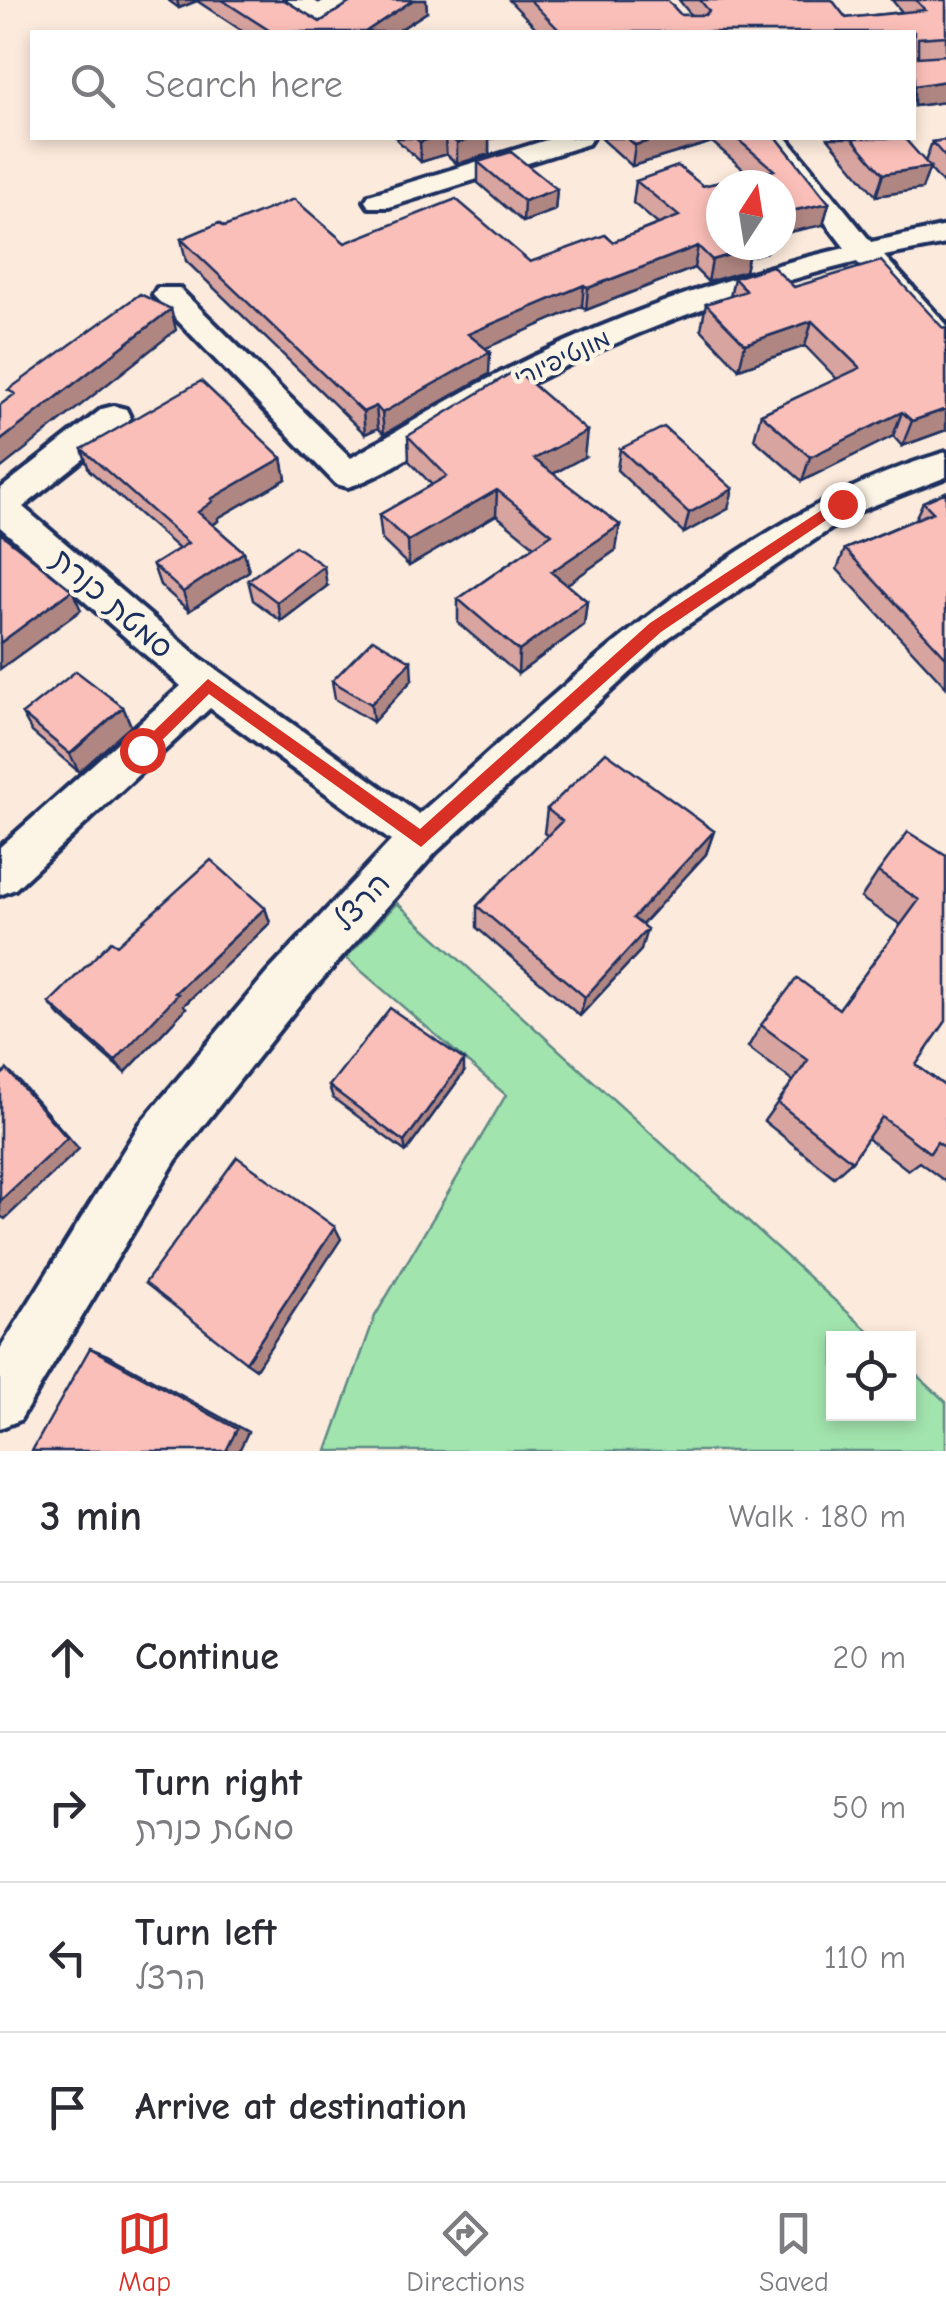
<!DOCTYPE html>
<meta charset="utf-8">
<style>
body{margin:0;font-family:"Comic Neue","Playpen Sans Hebrew",sans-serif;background:#f2f2f3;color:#2b2b33}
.controls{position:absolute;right:30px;bottom:30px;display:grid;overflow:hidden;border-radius:0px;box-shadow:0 5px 15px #0003}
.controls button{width:90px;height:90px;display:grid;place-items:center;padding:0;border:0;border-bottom:2px solid #e1e1e2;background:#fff;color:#2b2b33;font:50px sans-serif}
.compass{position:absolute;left:706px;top:170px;width:90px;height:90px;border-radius:50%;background:#fff;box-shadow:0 5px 15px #0003;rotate:12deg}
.stop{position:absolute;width:30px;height:30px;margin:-22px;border:8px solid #d93025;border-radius:50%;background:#fff}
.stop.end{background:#d93025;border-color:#fff;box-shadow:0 2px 10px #0008}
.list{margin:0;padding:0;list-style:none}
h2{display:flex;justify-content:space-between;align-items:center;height:130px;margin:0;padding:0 40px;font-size:42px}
h2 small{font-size:32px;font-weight:400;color:#7c7c81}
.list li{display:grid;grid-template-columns:65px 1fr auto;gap:30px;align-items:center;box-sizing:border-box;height:150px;padding:0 40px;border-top:2px solid #e1e1e2}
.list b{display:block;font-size:38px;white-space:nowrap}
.list p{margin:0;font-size:32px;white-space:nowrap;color:#7c7c81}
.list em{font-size:32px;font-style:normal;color:#7c7c81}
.icon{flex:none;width:55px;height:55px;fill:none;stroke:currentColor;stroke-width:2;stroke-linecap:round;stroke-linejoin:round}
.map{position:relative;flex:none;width:946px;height:1451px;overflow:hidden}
.search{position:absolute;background:#fff;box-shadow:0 5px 15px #0003;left:30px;right:30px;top:30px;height:110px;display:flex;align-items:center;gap:25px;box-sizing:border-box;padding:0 35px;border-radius:0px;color:#7c7c81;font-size:38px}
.sheet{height:730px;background:#fff}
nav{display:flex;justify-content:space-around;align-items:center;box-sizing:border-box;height:140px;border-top:2px solid #e1e1e2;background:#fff;font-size:28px;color:#7c7c81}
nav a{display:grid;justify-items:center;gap:5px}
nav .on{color:#d93025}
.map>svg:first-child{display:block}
.green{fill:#a2e4ae;stroke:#5e8a86;stroke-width:2.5}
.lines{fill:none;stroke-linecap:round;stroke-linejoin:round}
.street-casing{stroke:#1b2f5e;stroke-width:8}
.street{fill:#fcf5e5;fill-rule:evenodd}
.wall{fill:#d8a49f;stroke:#1b2f5e;stroke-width:2.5}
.shaded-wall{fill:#b08682;stroke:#1b2f5e;stroke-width:2.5}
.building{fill:#fbbfb9;stroke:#1b2f5e;stroke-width:2.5}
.route{fill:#d93025}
.labels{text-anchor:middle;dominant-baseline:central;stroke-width:9;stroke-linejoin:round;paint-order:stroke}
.far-street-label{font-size:25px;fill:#1b2f5e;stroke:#fcf5e5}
.street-label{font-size:30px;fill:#1b2f5e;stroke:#fcf5e5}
</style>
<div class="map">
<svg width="946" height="1451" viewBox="0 0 946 1451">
<rect width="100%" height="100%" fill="#fceadc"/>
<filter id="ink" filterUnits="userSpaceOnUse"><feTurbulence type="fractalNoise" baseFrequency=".01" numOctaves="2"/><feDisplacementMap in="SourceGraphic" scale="20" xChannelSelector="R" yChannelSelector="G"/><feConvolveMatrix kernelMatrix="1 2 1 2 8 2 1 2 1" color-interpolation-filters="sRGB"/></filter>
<g filter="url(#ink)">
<path class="green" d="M397,903L876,1338H834V1414H908L909,1368L946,1402V1451H327L375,1316L506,1095L346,958Z"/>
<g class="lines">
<g class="street-casing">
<path id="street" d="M285,0H313L319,4L326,0H354L319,21Z
M553,138H592L588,144L389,207H369L365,201L369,195Z
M761,138H787L871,242L946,226V244L884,256L946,324V353L935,350L857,262C737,291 616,337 507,396C461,421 395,473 348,487L336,484L153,295L157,288H179L351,458C398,431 443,402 492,377C603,320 723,276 845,248Z
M114,406L126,409L130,417L126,425L23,507L200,658L419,814C576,676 741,512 946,452V477L854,513L668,638L436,852L299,1005L176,1160L20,1420L0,1428V1349L140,1124L267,973L391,841L210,708L15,889L0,895V847L181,686L0,527V489L102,409Z"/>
</g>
<use href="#street" class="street"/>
</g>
<path class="wall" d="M168,0H284L320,22L354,0H426L427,12L396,32H244L197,1L179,8Z
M509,0H667L681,15H691L679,0H832L846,18L902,12L892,0H946V102L914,106V32H540Z
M396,138H495L489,139V154L457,164L446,154L421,162L397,140Z
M601,138H777L829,203L823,225L781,185L766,252L748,257L745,271L708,282L694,268L586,310L582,306L485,348L489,374L384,434L378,428L365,434L186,261L181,239L224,227L345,243L530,262L613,242L658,224L633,203L636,181L703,186L750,175L712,142L632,166Z
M828,138H904L925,162L932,142L946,140V187L929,168L922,189L876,196Z
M478,162L557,189L555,210L523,222L478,183Z
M734,278L794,287L946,329V430L902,446L893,436L802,481L754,439L761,414L837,379L805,346L739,369L701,329L706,304L730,297Z
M408,436L584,457L553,474L616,550L567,584L587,601L584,625L518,674L458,623V599L534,546L496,515L409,566L382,540L379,515L432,485L409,461Z
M82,449L282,458L286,479L218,518V521L213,525L244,552L249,571L189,611L160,585L153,565L179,549L89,470Z
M620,449L728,509L684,533L617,470Z
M946,492V687L837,569L845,549L915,519L923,502Z
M248,580L327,586L281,621L253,600Z
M412,680L373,722L335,699L332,681Z
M123,707L131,726L79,772L32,732L22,714Z
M547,809L714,831L706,854L641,925V950L580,1016L477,928V906L548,836L544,833Z
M946,856L916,1065L946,1087V1182L919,1162L908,1170L867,1138L852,1161L834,1177L764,1121L793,1081L748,1047L761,1025L839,1009L901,925L861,898L878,872Z
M265,908L270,923L184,1005L186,1008L125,1073L60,1016L49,1003L117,945Z
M464,1072L406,1152L333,1098L329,1086Z"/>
<path class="shaded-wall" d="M177,0H197V1L179,8Z
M413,0H426L427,12L396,32H365Z
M946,81V102L914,106V86Z
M432,138H445L446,154L421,162L420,142Z
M475,138H495L489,139V154L457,164V143Z
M659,138H713L712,142L632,166L635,145Z
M930,167L922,189L876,196L883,174Z
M557,189L555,210L523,222L524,201Z
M829,203L823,225L781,234V213Z
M738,245H767L766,252L748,257L745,271L708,282L712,260Z
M698,246L694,268L586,310L588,288Z
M584,285L582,306L468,356V334Z
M171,309L176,330L0,469V441Z
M812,321L805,346L739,369L745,344Z
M490,352L489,374L384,434L382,413Z
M376,406L378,428L365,434L363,412Z
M946,409V430L902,446L912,421Z
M902,412L893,436L802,481L810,457Z
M587,431L584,457L532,485L534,459Z
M282,458L286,479L218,518V521L203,532L198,512L211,499Z
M733,489L728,509L684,533L689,513Z
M497,490L496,515L409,566L408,541Z
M620,525L616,550L549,597L551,572Z
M244,552L249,571L189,611L183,592Z
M324,566L327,586L281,621L277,602Z
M72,590L81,610L0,669V643Z
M587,601L584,625L518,674L519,651Z
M411,661L412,680L373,722L371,704Z
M123,707L131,726L79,772L70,754Z
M714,831L706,854L628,940L633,918Z
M265,908L270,923L184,1005L186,1008L125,1073L115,1061L175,993Z
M647,929L641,950L580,1016L585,997Z
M464,1060V1072L406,1152L404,1142Z
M7,1070L20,1082L79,1149L5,1219L0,1216V1201Z
M335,1227L341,1239L256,1369L246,1362Z
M90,1348L107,1355L248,1432L239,1451H226Z"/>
<path class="building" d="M222,0H284L320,22L354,0H413L365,32H267L270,31Z
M530,0H667L681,15H705L709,11L700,0H832L846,18L925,10L916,0H946V36L918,38V57L946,55V81L914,86V32H561Z
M415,138H432L420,142Z
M450,138H475L457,143Z
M627,138H659L635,145Z
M736,138H777L829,203L781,213V185H721V245H746L750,249L712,260L698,246L588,288L584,285L468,334L490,352L382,413L376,406L363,412L181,239L219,223L224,227L294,199L345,243L456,199L530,262L605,235L613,242L679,216L636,181L678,166L703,186L774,170Z
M852,138H904L930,167L883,174Z
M946,140V158L932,142Z
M511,152L557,189L524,201L478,162Z
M881,261L942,327L946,329V409L912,421L902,412L810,457L761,414L860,368L812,321L745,344L706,304L746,291L734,278L772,266L794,287Z
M140,294L171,309L0,441V405L15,394L8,390Z
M516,370L587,431L534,459L620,525L551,572L587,601L519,651L458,599L552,534L497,490L408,541L379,515L447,476L408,436Z
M201,381L282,458L211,499L213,501L198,512L244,552L183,592L153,565L188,543L82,449Z
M664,427L733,489L689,513L620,449Z
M946,492V657L845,549L933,512L923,502Z
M0,533L72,590L0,643Z
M295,546L324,566L277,602L248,580Z
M373,639L411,661L371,704L332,681Z
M76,671L123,707L70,754L22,714Z
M606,752L714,831L633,918L647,929L585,997L477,906L562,821L547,809Z
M908,832L946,856V1021L916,1065L946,1087V1148L937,1142L930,1153L882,1117L852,1161L778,1103L808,1060L761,1025L797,978L839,1009L919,900L878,872Z
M211,860L265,908L175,993L178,994L115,1061L49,1003L111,941L117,945Z
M390,1008L464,1060L404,1142L329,1086Z
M7,1070L67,1138L0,1201V1076Z
M237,1157L335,1227L246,1362L145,1283Z
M90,1348L237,1429L226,1451H32Z"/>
</g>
<path class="route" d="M837,500L850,504L661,632L421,847L209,694L148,754H136L134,750L208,679L420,829L650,623Z"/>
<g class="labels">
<g class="far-street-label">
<text transform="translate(562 358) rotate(-25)">מונטיפיורי</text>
</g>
<g class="street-label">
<text transform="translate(112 604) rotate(41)">סמטת כנרת</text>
<text transform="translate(362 902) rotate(-47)">הרצל</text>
</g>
</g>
</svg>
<div class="controls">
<button><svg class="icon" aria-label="locate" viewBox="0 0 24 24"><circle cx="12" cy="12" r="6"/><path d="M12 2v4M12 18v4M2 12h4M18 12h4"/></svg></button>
</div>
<svg class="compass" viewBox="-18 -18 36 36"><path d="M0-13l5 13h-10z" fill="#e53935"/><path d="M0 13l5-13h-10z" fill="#7c7c81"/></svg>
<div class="stop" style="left:142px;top:750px"></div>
<div class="stop end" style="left:842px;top:504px"></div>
<div class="search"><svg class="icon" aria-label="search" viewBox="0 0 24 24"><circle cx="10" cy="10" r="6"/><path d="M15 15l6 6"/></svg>Search here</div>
</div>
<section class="sheet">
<h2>3 min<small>Walk · 180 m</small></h2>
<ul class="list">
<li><svg class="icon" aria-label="ahead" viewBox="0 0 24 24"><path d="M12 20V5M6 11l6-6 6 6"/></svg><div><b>Continue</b></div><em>20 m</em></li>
<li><svg class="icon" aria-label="right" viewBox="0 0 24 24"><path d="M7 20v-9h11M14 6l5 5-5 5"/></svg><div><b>Turn right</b><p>סמטת כנרת</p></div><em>50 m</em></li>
<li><svg class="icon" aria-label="left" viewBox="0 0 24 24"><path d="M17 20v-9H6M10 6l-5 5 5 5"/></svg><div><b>Turn left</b><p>הרצל</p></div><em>110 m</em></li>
<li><svg class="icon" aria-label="arrive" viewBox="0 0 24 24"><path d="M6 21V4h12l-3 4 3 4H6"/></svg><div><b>Arrive at destination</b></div></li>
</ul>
</section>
<nav>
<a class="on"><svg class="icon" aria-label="map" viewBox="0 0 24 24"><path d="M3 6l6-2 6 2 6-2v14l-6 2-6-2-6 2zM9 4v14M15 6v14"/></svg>Map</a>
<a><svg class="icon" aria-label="directions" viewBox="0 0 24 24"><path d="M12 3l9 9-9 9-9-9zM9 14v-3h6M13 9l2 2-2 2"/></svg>Directions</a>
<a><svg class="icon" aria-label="saved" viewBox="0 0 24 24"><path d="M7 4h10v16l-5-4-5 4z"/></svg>Saved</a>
</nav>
